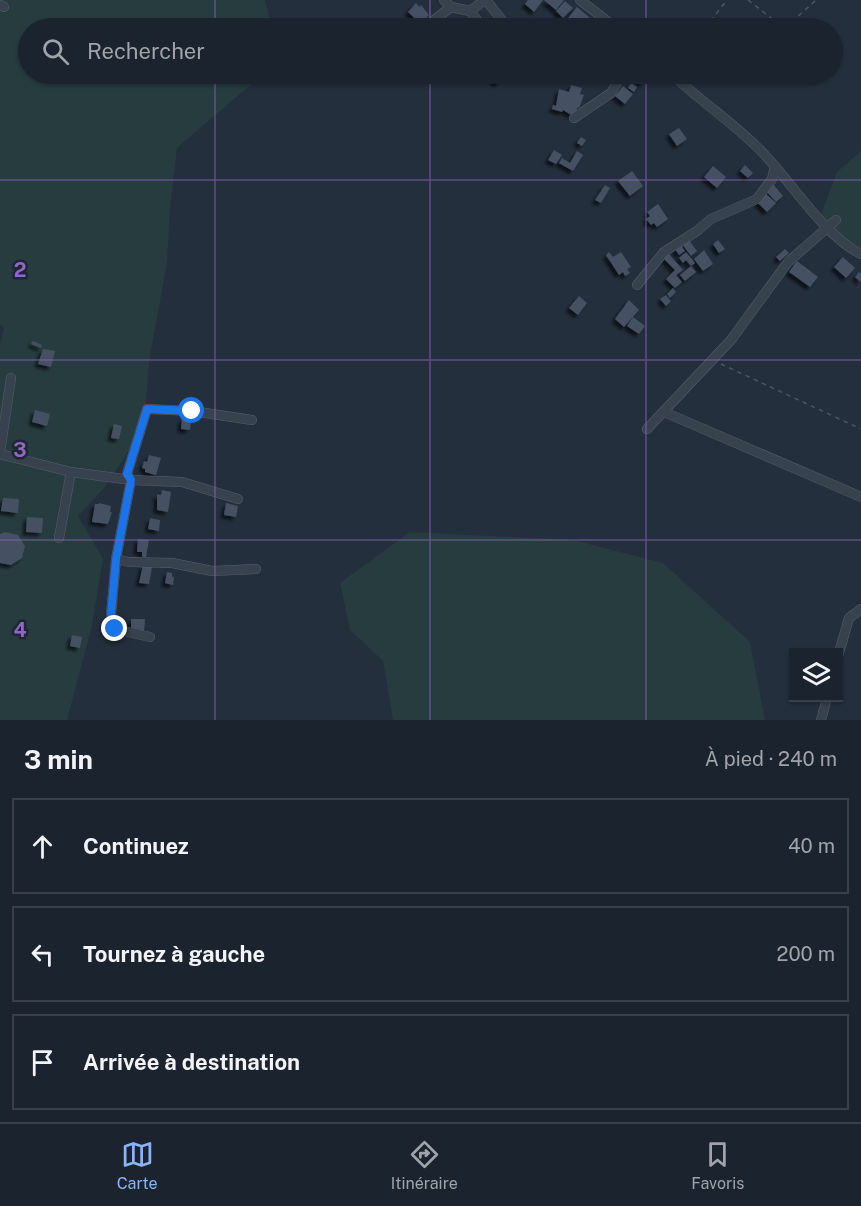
<!DOCTYPE html>
<html lang="fr">
<meta charset="utf-8">
<style>
body{margin:0;font-family:"Public Sans",sans-serif;background:#282f3a;color:#f1f3f6}
.controls{position:absolute;right:18px;bottom:18px;display:grid;overflow:hidden;border-radius:0px;box-shadow:0 2px 4px #0004}
.controls button{width:54px;height:54px;display:grid;place-items:center;padding:0;border:0;border-bottom:2px solid #39404a;background:#1b232e;color:#f1f3f6;font:30px sans-serif}
.stop{position:absolute;width:18px;height:18px;margin:-14px;border:4px solid #1a73e8;border-radius:50%;background:#fff}
.stop.end{background:#1a73e8;border-color:#fff;box-shadow:0 2px 6px #0008}
.list{margin:0;padding:0;list-style:none}
h2{display:flex;justify-content:space-between;align-items:center;height:78px;margin:0;padding:0 24px;font-size:26px}
h2 small{font-size:20px;font-weight:400;color:#a0a4aa}
.list li{display:grid;grid-template-columns:39px 1fr auto;gap:18px;align-items:center;box-sizing:border-box;height:96px;margin:0 12px 12px;padding:0 12px;border:2px solid #39404a;border-radius:0px}
.list b{display:block;font-size:22px;white-space:nowrap}
.list em{font-size:20px;font-style:normal;color:#a0a4aa}
.icon{flex:none;width:33px;height:33px;fill:none;stroke:currentColor;stroke-width:2;stroke-linecap:round;stroke-linejoin:round}
.map{position:relative;flex:none;width:861px;height:720px;overflow:hidden}
.search{position:absolute;background:#1b232e;box-shadow:0 2px 4px #0004;left:18px;right:18px;top:18px;height:66px;display:flex;align-items:center;gap:15px;box-sizing:border-box;padding:0 21px;border-radius:33px;color:#a0a4aa;font-size:22px}
.sheet{height:402px;background:#1b232e}
nav{display:flex;justify-content:space-around;align-items:center;box-sizing:border-box;height:84px;border-top:2px solid #39404a;background:#1b232e;font-size:16px;color:#a0a4aa}
nav a{display:grid;justify-items:center;gap:3px}
nav .on{color:#8ab4f8}
.map>svg:first-child{display:block}
.green{fill:#263c3f}
.building{fill:#455162;filter:url(#shadow)}
.lines{fill:none;stroke-linecap:round;stroke-linejoin:round}
.minor-casing{stroke:#565f6c;stroke-width:10}
.path{stroke:#44595c;stroke-width:1.5;stroke-dasharray:4.5 4.5;stroke-linecap:butt}
.minor{stroke:#38414e;stroke-width:9}
.route{stroke:#1a73e8;stroke-width:8}
.grid{fill:none;stroke:#9266c3;stroke-width:1.5;stroke-opacity:0.55}
.grid-label{font-size:20px;text-anchor:middle;font-weight:bold;fill:#9266c3;stroke:#1d2633;stroke-width:5;stroke-linejoin:round;paint-order:stroke}
</style>
<div class="map">
<svg width="861" height="720" viewBox="0 0 861 720">
<defs>
<filter id="shadow"><feDropShadow dx="-3.5" dy="3.5" stdDeviation="1.5" flood-color="#0009"/></filter>
</defs>
<rect width="100%" height="100%" fill="#242f3e"/>
<path class="green" d="M0,0H265L272,28H28V74H263L177,148L170,209L167,262L149,362L144,428L104,488L78,516L103,559L92,625L67,720H0V344L4,328L0,325Z
M861,151V255L819,220L837,172Z
M410,532L573,540L663,563L750,642L765,720H393L383,661L350,630L340,583Z"/>
<path class="building" d="M528,0H543L534,12L525,4Z
M544,0H564L556,10Z
M565,1L573,8L563,18L556,11Z
M416,3L419,7L421,5L429,15L421,24L408,12Z
M577,7L590,18L581,28L568,18Z
M588,22L597,28H584Z
M487,74H508L497,84Z
M636,74H649L642,84L633,77Z
M631,83L637,87L634,92L628,88Z
M571,85L582,88L580,94L584,95L579,108L578,107L573,116L563,110L562,112L552,109L553,105L556,106L559,89L569,92Z
M623,86L633,94L625,104L615,96Z
M679,128L687,139L677,146L669,134Z
M581,137L586,140L582,146L577,143Z
M554,150L562,155L556,164L548,160Z
M577,151L583,155L573,171L559,163L562,158L570,163Z
M745,165L753,173L748,178L740,171Z
M713,166L726,177L717,188L704,177Z
M632,171L643,186L630,196L618,181Z
M773,184L783,196L776,202L765,190Z
M605,185L610,188L601,203L595,200Z
M764,192L776,203L767,212L756,201Z
M658,204L668,219L657,227L654,223L651,225L646,219L650,216L647,212Z
M688,239L697,251L691,256L682,244Z
M718,240L725,249L719,253L713,244Z
M679,242L685,251L679,255L673,246Z
M785,249L789,253L780,261L776,257Z
M704,250L713,264L703,271L694,259Z
M609,252L613,257L621,252L631,267L627,269L630,273L625,276L623,272L619,275L606,255Z
M686,252L695,263L691,266L686,260L683,263L679,258Z
M668,253L683,270L676,275L682,282L675,288L666,279L675,270L665,260L664,258Z
M843,257L855,268L846,278L834,267Z
M797,261L818,277L810,287L789,272Z
M691,266L696,272L685,281L680,275Z
M859,272L861,274V282L855,277Z
M673,288L676,292L670,298L667,294Z
M666,295L671,301L666,306L660,299Z
M579,296L587,303L578,315L569,308Z
M629,300L639,310L624,327L615,319Z
M633,317L645,326L639,334L627,326Z
M33,341L42,345L41,348L31,344Z
M43,349L55,351L51,367L38,364Z
M35,410L50,414L47,426L32,422Z
M182,418L191,420L190,430L181,429Z
M114,424L122,426L119,439L111,438Z
M149,455L161,458L156,475L145,472V469L142,468L144,461L147,462Z
M162,490L171,492L168,512L157,510V494L161,495Z
M3,498L19,499L18,513L1,511Z
M99,503L111,506L110,512H112L108,524L92,522L95,504H99Z
M226,503L238,506L236,517L224,515Z
M27,517L43,518L42,533L26,532Z
M150,518L160,520L159,531L148,529Z
M5,532L18,535L25,546L22,558L11,565L0,563V534Z
M138,539L149,540L146,557H142V552H137Z
M143,565L152,567L149,584L139,583Z
M167,572L172,573V577H174L173,585L165,583Z
M131,619H145L144,632L131,631Z
M72,635L82,637L80,648L70,646Z"/>
<g class="lines">
<g class="minor-casing">
<path id="minor" d="M444,0L451,7L470,11
M486,0L508,28
M580,0L616,28
M0,5L4,7
M424,28L451,7
M483,28L470,11L485,0
M672,74C698,99 729,120 756,146C788,176 823,236 861,254
M574,118L611,93L622,74
M637,285L664,252L697,231L711,219L757,199L772,179L775,166
M664,412L861,497
M252,420L192,411L147,409L127,474L131,480L116,559L129,562L172,563L212,571L256,569
M647,429L731,340L788,262L836,220
M0,452L11,378
M0,454L71,472L131,480L182,482L238,499
M59,538L71,472
M116,559L111,615L115,629L150,637
M838,656L849,618L861,609
M821,720L827,698"/>
</g>
<path class="path" d="M748,0L784,28
M705,28L727,0
M785,28L816,0
M721,364L861,429"/>
<use href="#minor" class="minor"/>
</g>
<g class="lines">
<path class="route" d="M115,629L111,615L116,559L131,480L127,474L147,409L192,411"/>
</g>
<path class="grid" d="M215,0V28M430,0V28M646,0V28M215,74V720M430,74V720M646,74V720M0,180H861M0,360H861M0,540H861"/>
<g class="grid-label">
<text x="20" y="277">2</text>
<text x="20" y="457">3</text>
<text x="20" y="637">4</text>
</g>
</svg>
<div class="controls">
<button><svg class="icon" aria-label="layers" viewBox="0 0 24 24"><path d="M12 4l9 5-9 5-9-5zM3 14l9 5 9-5"/></svg></button>
</div>
<div class="stop" style="left:192px;top:411px"></div>
<div class="stop end" style="left:115px;top:629px"></div>
<div class="search"><svg class="icon" aria-label="search" viewBox="0 0 24 24"><circle cx="10" cy="10" r="6"/><path d="M15 15l6 6"/></svg>Rechercher</div>
</div>
<section class="sheet">
<h2>3 min<small>À pied · 240 m</small></h2>
<ul class="list">
<li><svg class="icon" aria-label="ahead" viewBox="0 0 24 24"><path d="M12 20V5M6 11l6-6 6 6"/></svg><div><b>Continuez</b></div><em>40 m</em></li>
<li><svg class="icon" aria-label="left" viewBox="0 0 24 24"><path d="M17 20v-9H6M10 6l-5 5 5 5"/></svg><div><b>Tournez à gauche</b></div><em>200 m</em></li>
<li><svg class="icon" aria-label="arrive" viewBox="0 0 24 24"><path d="M6 21V4h12l-3 4 3 4H6"/></svg><div><b>Arrivée à destination</b></div></li>
</ul>
</section>
<nav>
<a class="on"><svg class="icon" aria-label="map" viewBox="0 0 24 24"><path d="M3 6l6-2 6 2 6-2v14l-6 2-6-2-6 2zM9 4v14M15 6v14"/></svg>Carte</a>
<a><svg class="icon" aria-label="directions" viewBox="0 0 24 24"><path d="M12 3l9 9-9 9-9-9zM9 14v-3h6M13 9l2 2-2 2"/></svg>Itinéraire</a>
<a><svg class="icon" aria-label="saved" viewBox="0 0 24 24"><path d="M7 4h10v16l-5-4-5 4z"/></svg>Favoris</a>
</nav>
